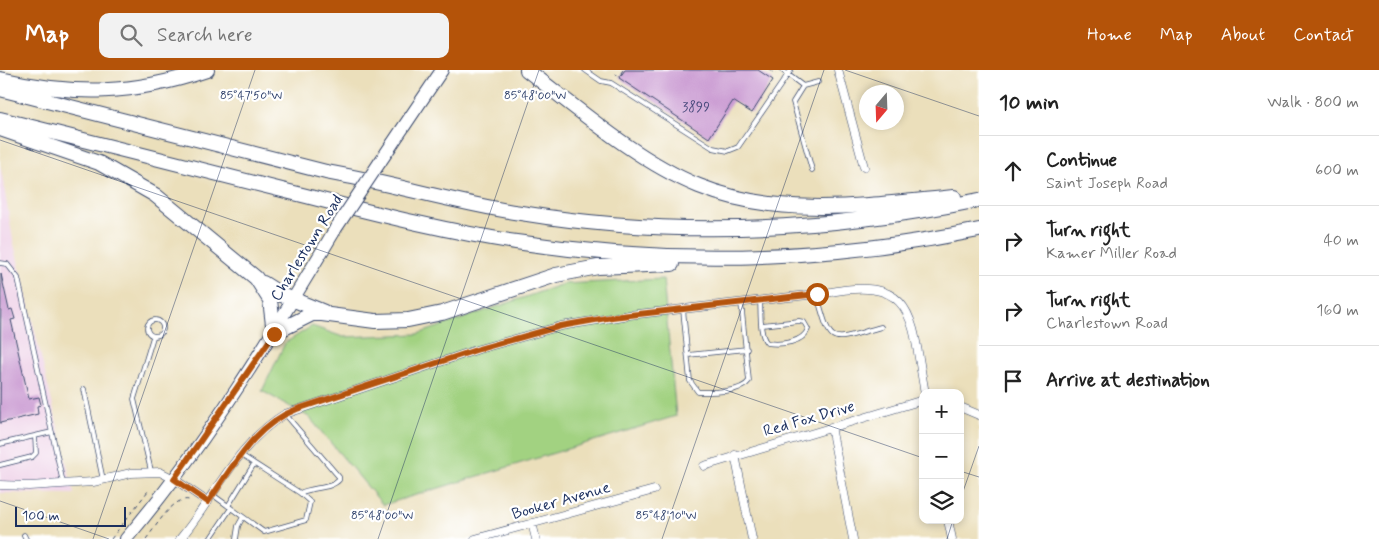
<!DOCTYPE html>
<meta charset="utf-8">
<style>
body{margin:0;font-family:Mynerve,sans-serif;background:#f2f2f2;color:#222}
.controls{position:absolute;right:15px;bottom:15px;display:grid;overflow:hidden;border-radius:10px;box-shadow:0 2px 8px #0003}
.controls button{width:45px;height:45px;display:grid;place-items:center;padding:0;border:0;border-bottom:1px solid #e0e0e0;background:#fff;color:#222;font:25px sans-serif}
.compass{position:absolute;left:859px;top:15px;width:45px;height:45px;border-radius:50%;background:#fff;box-shadow:0 2px 8px #0003;rotate:199deg}
.scale{position:absolute;left:15px;bottom:12px;width:111px;box-sizing:border-box;padding-left:5px;border:2px solid #1b2f5e;border-top:0;font-size:14px;line-height:18px;white-space:nowrap;color:#1b2f5e;-webkit-text-stroke:4px #fff;paint-order:stroke}
.stop{position:absolute;width:15px;height:15px;margin:-11px;border:4px solid #b45309;border-radius:50%;background:#fff}
.stop.end{background:#b45309;border-color:#fff;box-shadow:0 1px 5px #0008}
.list{margin:0;padding:0;list-style:none}
h2{display:flex;justify-content:space-between;align-items:center;height:65px;margin:0;padding:0 20px;font-size:21px}
h2 small{font-size:16px;font-weight:400;color:#767676}
.list li{display:grid;grid-template-columns:32px 1fr auto;gap:15px;align-items:center;box-sizing:border-box;height:70px;padding:0 20px;border-top:1px solid #e0e0e0}
.list b{display:block;font-size:19px;white-space:nowrap}
.list p{margin:0;font-size:16px;white-space:nowrap;color:#767676}
.list em{font-size:16px;font-style:normal;color:#767676}
.icon{flex:none;width:28px;height:28px;fill:none;stroke:currentColor;stroke-width:2;stroke-linecap:round;stroke-linejoin:round}
.map{position:relative;flex:none;width:979px;height:469px;overflow:hidden}
header{display:flex;align-items:center;gap:30px;box-sizing:border-box;height:70px;padding:0 25px;background:#b45309;color:#fff}
header strong{font-size:24px}
nav{display:flex;gap:28px;margin-inline-start:auto;font-size:18px}
.search{width:350px;height:45px;background:#f2f2f2;display:flex;align-items:center;gap:12px;box-sizing:border-box;padding:0 18px;border-radius:10px;color:#767676;font-size:19px}
main{display:flex}
aside{flex:1;background:#fff}
.map>svg:first-child{display:block}
.built{fill:#eed0e7}
.green{fill:#a2d281;stroke:#5e8070}
.building{fill:#c591ce}
.lines{fill:none;stroke-linecap:round;stroke-linejoin:round}
.lane-casing{stroke:#3a496c;stroke-width:5.5}
.street-casing{stroke:#3a496c;stroke-width:9}
.primary-casing{stroke:#3a496c;stroke-width:14}
.highway-casing{stroke:#3a496c;stroke-width:16}
.path{stroke:#3a496c;stroke-width:1;stroke-dasharray:4 4;stroke-linecap:butt}
.lane{stroke:#fff;stroke-width:4}
.street{stroke:#fff;stroke-width:8}
.primary{stroke:#fff;stroke-width:12}
.highway{stroke:#fff;stroke-width:14}
.primary-bridge-casing{stroke:#3a496c;stroke-width:14;stroke-linecap:butt}
.primary-bridge{stroke:#fff;stroke-width:12}
.route{stroke:#b45309;stroke-width:6}
.ticks{fill:none;stroke:#1b2f5e;stroke-width:1;stroke-opacity:0.45}
.labels{text-anchor:middle;dominant-baseline:central;stroke-width:4.5;stroke-linejoin:round;paint-order:stroke}
.number-label{font-size:14px;fill:#46487a}
.street-label{font-size:16px;fill:#1b2f5e;stroke:#fff}
.ticks-label{font-size:12px;text-anchor:middle;fill:#1b2f5e;stroke:#fff;stroke-width:4.5;stroke-linejoin:round;paint-order:stroke}
</style>
<header>
<strong>Map</strong>
<div class="search"><svg class="icon" aria-label="search" viewBox="0 0 24 24"><circle cx="10" cy="10" r="6"/><path d="M15 15l6 6"/></svg>Search here</div>
<nav><a>Home</a><a>Map</a><a>About</a><a>Contact</a></nav>
</header>
<main>
<div class="map">
<svg width="979" height="469" viewBox="0 0 979 469">
<rect width="100%" height="100%" fill="#fff"/>
<filter id="ink" filterUnits="userSpaceOnUse"><feTurbulence type="fractalNoise" baseFrequency=".02" numOctaves="2"/><feDisplacementMap in="SourceGraphic" scale="10" xChannelSelector="R" yChannelSelector="G"/><feConvolveMatrix kernelMatrix="1 2 1 2 8 2 1 2 1" color-interpolation-filters="sRGB"/></filter>
<filter id="wash" filterUnits="userSpaceOnUse"><feTurbulence type="fractalNoise" baseFrequency=".0096" numOctaves="4" result="noise"/><feDisplacementMap in="SourceGraphic" scale="20" xChannelSelector="R" yChannelSelector="G"/><feGaussianBlur stdDeviation="1.12" result="paint"/><feColorMatrix in="noise" values="0 0 0 0 0 0 0 0 0 0 0 0 0 0 0 0 0 1.4 0 .05"/><feComposite in="paint" operator="in"/></filter>
<g filter="url(#wash)">
<rect width="100%" height="100%" fill="#ebdfbb"/>
<path class="built" d="M0,94L13,170L74,424L0,423Z"/>
<path class="green" d="M663,209L676,346L383,435L309,347L262,321L285,273L312,256L343,267L418,264L563,214Z"/>
<g id="blocks">
<path class="building" d="M625,0H758L773,10L752,43L733,31L709,68L619,8Z
M1,204L9,240L12,239L15,249L11,250L29,329L39,327L41,335L37,336L38,344L0,353Z"/>
</g>
</g>
<g filter="url(#ink)">
<use href="#blocks" fill-opacity="0" stroke="#3a496c" stroke-width="1"/>
<g class="lines">
<g class="lane-casing">
<path id="lane" d="M585,0L601,11L611,13L713,78L728,81L738,77L791,0
M782,0L803,16L793,32L812,100
M803,16L818,12
M0,193L7,194L18,208L63,413
M817,225C832,279 829,271 881,257
M760,230C761,242 759,265 767,273C781,275 803,273 808,259L804,252L799,251L762,255
M683,239L690,311L698,322C711,322 741,323 749,311L741,232
M147 258a8 8 0 1 1 16 0a8 8 0 1 1-16 0Z
M688,285L747,279
M84,319L103,410
M285,344L339,407V410C331,419 312,417 300,423
M0,374L52,362
M0,395L32,387L36,383L35,366
M151,401L134,329L153,267
M213,425L264,462L306,450L310,432L300,423L241,385
M228,436L254,394
M24,465L26,469
M210,469L231,438
M236,469L238,456L243,447"/>
</g>
<g class="street-casing">
<path id="street" d="M838,0L864,97
M960,337L979,345
M831,357L853,469
M735,385L752,469
M704,396L923,330
M0,415L29,416L93,412L131,403L160,402L174,409L208,432
M948,450L952,469
M532,453L536,469
M180,469C215,427 237,373 285,344L479,279L561,256L629,245L826,223C918,204 911,251 925,323
M475,469L654,420"/>
</g>
<g class="primary-casing">
<path id="primary" d="M380,92L442,0
M126,469C207,374 272,265 336,158"/>
</g>
<g class="highway-casing">
<path id="highway" d="M527,0C578,39 639,92 699,116C781,149 869,135 954,127
M0,9C75,26 134,25 207,0
M0,19L326,102C391,113 455,133 521,143C673,168 829,161 979,130
M0,49C94,73 188,96 282,120C359,139 437,160 516,172C670,195 827,191 979,160
M0,59L99,93L155,125L256,208L270,230L274,263L312,244H322L375,251L408,250L442,243L556,205L598,197L672,194
M263,213L282,225L324,242"/>
</g>
<path class="path" d="M769,0L776,4
M615,4L619,6L623,0
M111,469L148,421
M146,469C156,457 173,426 189,430"/>
<use href="#lane" class="lane"/>
<use href="#street" class="street"/>
<use href="#primary" class="primary"/>
<use href="#highway" class="highway"/>
<g class="primary-bridge-casing">
<path id="primary-bridge" d="M336,158L380,92"/>
</g>
<use href="#primary-bridge" class="primary-bridge"/>
</g>
</g>
<g class="lines" filter="url(#ink)">
<path class="route" d="M274,264L174,409L208,432C234,396 253,356 297,339L479,279L561,256L612,247L817,224"/>
</g>
<path class="ticks" d="M845,0L979,46M0,70L923,388M960,401L979,407M960,430L979,376M0,431L109,469M93,469L255,0M378,469L539,0M662,469L824,0M947,469L953,450"/>
<g class="labels">
<g class="number-label">
<text x="696" y="37">3899</text>
</g>
<g class="street-label">
<text transform="translate(307 178) rotate(-58)">Charlestown Road</text>
<text transform="translate(809 349) rotate(-16)">Red Fox Drive</text>
<text transform="translate(561 431) rotate(-16)">Booker Avenue</text>
</g>
</g>
<g class="ticks-label">
<text x="251" y="29">85°47'50"W</text>
<text x="535" y="29">85°48'00"W</text>
<text x="382" y="449">85°48'00"W</text>
<text x="666" y="449">85°48'10"W</text>
</g>
</svg>
<div class="controls">
<button>+</button>
<button>−</button>
<button><svg class="icon" aria-label="layers" viewBox="0 0 24 24"><path d="M12 4l9 5-9 5-9-5zM3 14l9 5 9-5"/></svg></button>
</div>
<svg class="compass" viewBox="-18 -18 36 36"><path d="M0-13l5 13h-10z" fill="#e53935"/><path d="M0 13l5-13h-10z" fill="#767676"/></svg>
<div class="scale">100 m</div>
<div class="stop" style="left:817px;top:224px"></div>
<div class="stop end" style="left:274px;top:264px"></div>
</div>
<aside>
<h2>10 min<small>Walk · 800 m</small></h2>
<ul class="list">
<li><svg class="icon" aria-label="ahead" viewBox="0 0 24 24"><path d="M12 20V5M6 11l6-6 6 6"/></svg><div><b>Continue</b><p>Saint Joseph Road</p></div><em>600 m</em></li>
<li><svg class="icon" aria-label="right" viewBox="0 0 24 24"><path d="M7 20v-9h11M14 6l5 5-5 5"/></svg><div><b>Turn right</b><p>Kamer Miller Road</p></div><em>40 m</em></li>
<li><svg class="icon" aria-label="right" viewBox="0 0 24 24"><path d="M7 20v-9h11M14 6l5 5-5 5"/></svg><div><b>Turn right</b><p>Charlestown Road</p></div><em>160 m</em></li>
<li><svg class="icon" aria-label="arrive" viewBox="0 0 24 24"><path d="M6 21V4h12l-3 4 3 4H6"/></svg><div><b>Arrive at destination</b></div></li>
</ul>
</aside>
</main>
